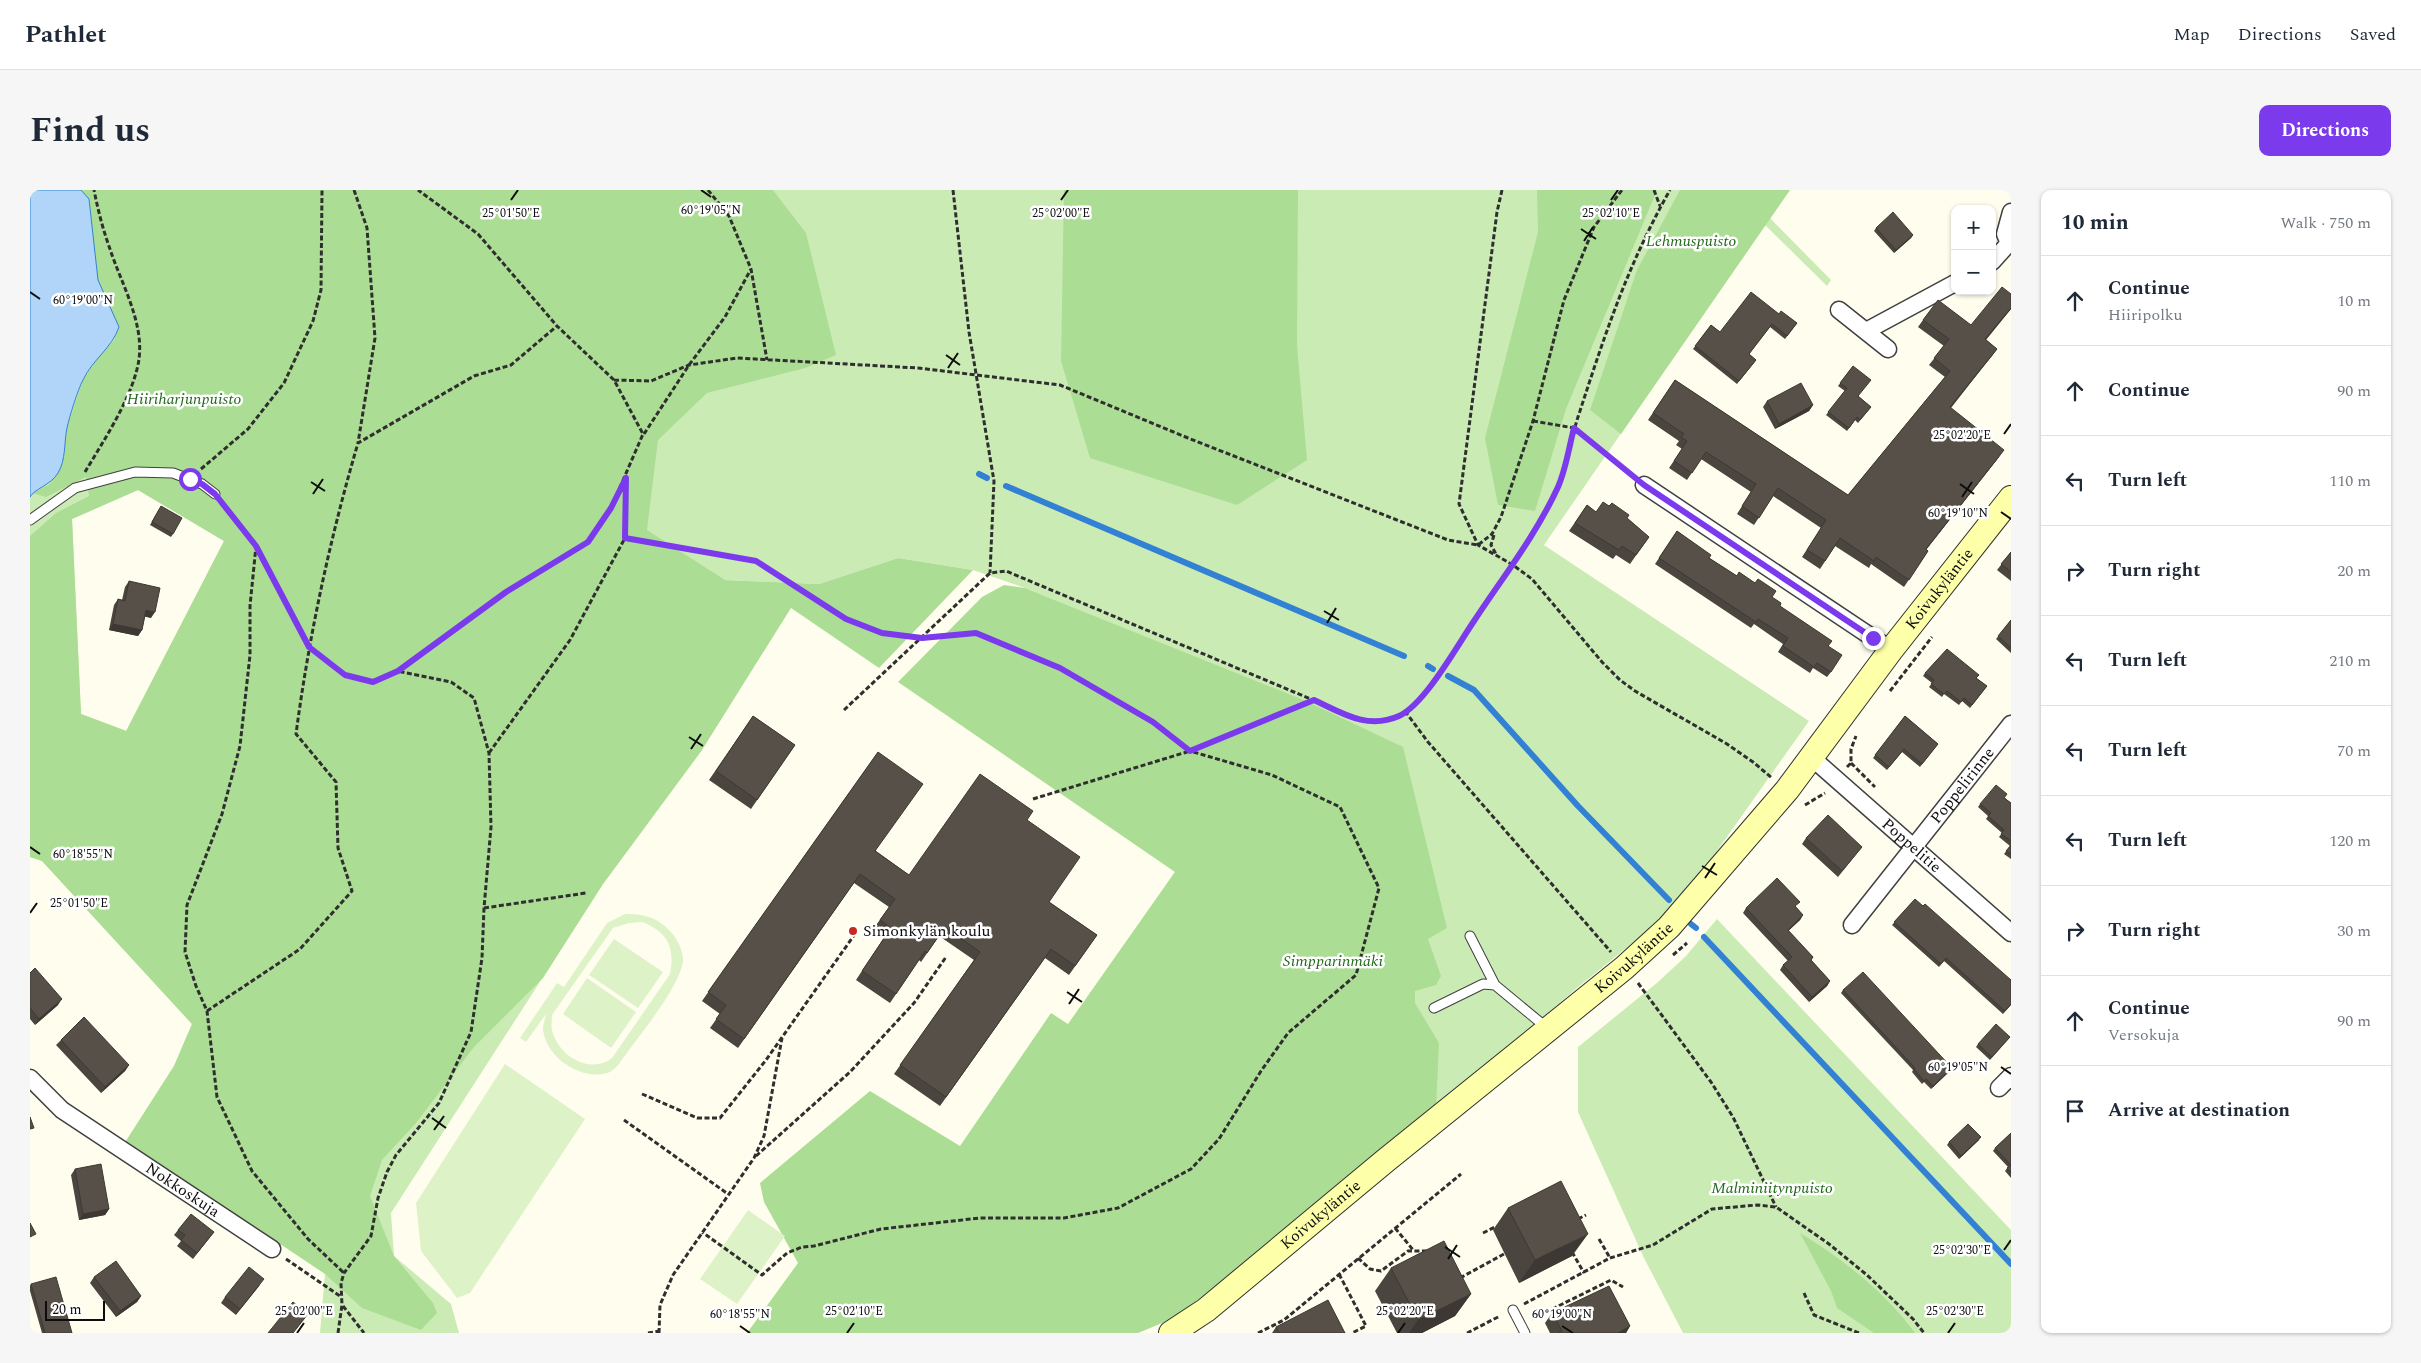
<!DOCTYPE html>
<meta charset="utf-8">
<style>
body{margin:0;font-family:Spectral,serif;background:#f6f6f7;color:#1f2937}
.controls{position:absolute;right:15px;top:15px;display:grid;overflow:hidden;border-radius:10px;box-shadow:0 1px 4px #0004}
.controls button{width:45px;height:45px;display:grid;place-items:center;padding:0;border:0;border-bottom:1px solid #e0e1e3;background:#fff;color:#1f2937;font:25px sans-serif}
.scale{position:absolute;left:15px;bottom:12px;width:60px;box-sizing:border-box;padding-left:5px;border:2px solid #0d0d0d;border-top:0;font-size:14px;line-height:18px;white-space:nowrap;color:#0d0d0d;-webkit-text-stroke:4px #fff;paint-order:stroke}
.stop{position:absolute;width:15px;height:15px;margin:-11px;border:4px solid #7c3aed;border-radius:50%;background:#fff}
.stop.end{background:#7c3aed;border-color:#fff;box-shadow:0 1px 5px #0008}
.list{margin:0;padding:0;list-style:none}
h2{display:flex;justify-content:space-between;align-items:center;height:65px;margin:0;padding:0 20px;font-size:21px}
h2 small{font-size:16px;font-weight:400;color:#747a83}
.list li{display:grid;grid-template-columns:32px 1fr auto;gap:15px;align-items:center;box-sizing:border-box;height:90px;padding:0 20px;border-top:1px solid #e0e1e3}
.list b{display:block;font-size:19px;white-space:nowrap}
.list p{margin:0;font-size:16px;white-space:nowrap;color:#747a83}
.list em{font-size:16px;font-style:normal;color:#747a83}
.icon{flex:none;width:28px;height:28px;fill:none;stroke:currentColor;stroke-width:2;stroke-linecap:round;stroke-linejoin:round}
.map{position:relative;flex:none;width:1981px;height:1143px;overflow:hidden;border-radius:10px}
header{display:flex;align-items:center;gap:30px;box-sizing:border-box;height:70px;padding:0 25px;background:#fff;border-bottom:1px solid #e0e1e3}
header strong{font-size:24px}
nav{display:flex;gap:28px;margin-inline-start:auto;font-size:18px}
.intro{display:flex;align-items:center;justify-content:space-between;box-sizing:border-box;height:120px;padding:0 30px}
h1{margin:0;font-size:35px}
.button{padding:12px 22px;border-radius:10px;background:#7c3aed;color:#fff;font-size:18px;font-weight:700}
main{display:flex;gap:30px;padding:0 30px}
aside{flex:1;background:#fff;border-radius:10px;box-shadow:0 1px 4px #0004}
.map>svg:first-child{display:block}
.green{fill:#cbebb5;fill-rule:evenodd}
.forest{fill:#acdd94;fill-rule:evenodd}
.pitch{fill:#def2c8;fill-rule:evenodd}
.water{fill:#b0d5f9;stroke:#3381d4}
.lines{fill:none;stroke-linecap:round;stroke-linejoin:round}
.stream{stroke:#3381d4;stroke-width:6}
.lane-casing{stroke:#404040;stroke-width:11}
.street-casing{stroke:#404040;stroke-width:19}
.secondary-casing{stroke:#2f2f2f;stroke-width:26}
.path{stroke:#2f2f2f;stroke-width:3;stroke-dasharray:5 2.5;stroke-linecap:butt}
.lane{stroke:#fff;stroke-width:9}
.street{stroke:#fff;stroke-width:16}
.secondary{stroke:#feffa9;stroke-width:24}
.wall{fill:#4b453f}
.shaded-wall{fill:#3d3833}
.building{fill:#575049;stroke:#3d3833}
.route{stroke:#7c3aed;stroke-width:6}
.ticks{fill:none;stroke:#0d0d0d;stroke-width:2}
.poi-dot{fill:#c42a1e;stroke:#fff;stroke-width:2}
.labels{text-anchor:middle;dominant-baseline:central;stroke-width:5;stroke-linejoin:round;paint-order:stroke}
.park-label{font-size:16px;font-style:italic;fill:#21681a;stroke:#fff}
.street-label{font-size:16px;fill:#0d0d0d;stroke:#fff}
.poi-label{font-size:16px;fill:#0d0d0d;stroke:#fff;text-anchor:start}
.ticks-label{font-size:12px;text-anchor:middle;fill:#0d0d0d;stroke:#fff;stroke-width:5;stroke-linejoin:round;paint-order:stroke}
</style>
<header>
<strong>Pathlet</strong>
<nav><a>Map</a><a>Directions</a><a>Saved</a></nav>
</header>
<div class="intro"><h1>Find us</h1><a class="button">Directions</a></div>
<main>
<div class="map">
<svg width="1981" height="1143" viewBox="0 0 1981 1143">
<rect width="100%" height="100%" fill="#fffeee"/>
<path class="green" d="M0,0H1760L1740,28L1801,90L1797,96L1735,35L1514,355L1779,531L1648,716L1547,798L1406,919L1146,1127L1108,1143L1047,822L1145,682L1273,510L995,398L943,380L868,368L789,394L695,390L672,560L573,694L361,1023L364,1066L421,1114L429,1143H290L295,1083L96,951L144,876L162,834L12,671L0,667ZM108,300L194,351L97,541L51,524L42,329Z
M1687,729L1981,1040V1143H1653L1614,1068L1548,922V857L1628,792L1656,766Z"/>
<path class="forest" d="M51,0H743L776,43L806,165L775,178L677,203L628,250L617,340L695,390L789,394L868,368L943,380L849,478L761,418L672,560L573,694L513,788L444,857L386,933L352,970L340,1006L364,1066L403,1113L407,1123L391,1140L332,1118L295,1084L96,951L144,876L162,834L12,671L0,667V346L26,323L59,306L56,287L16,307L2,303L20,294L34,267L37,237L53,190L66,170L85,149L68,90L59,9ZM108,300L194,351L96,541L51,524L42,329Z
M1034,0H1268L1267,155L1277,270L1207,315L1060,268L1031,171Z
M1507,0H1627L1536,219L1505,321L1468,315L1455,248L1508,42Z
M1650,0H1760L1591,244L1560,220L1607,80Z
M974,395L995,398L1274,510L1373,557L1417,738L1398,749L1411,786L1406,795L1385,801V813L1409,853L1406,919L1146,1127L1108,1143H717L768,1073L734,1012L730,993L840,901L930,956L1021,823L1038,834L1145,682L868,492L952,407Z
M1770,1043C1812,1068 1857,1104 1885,1143H1844L1807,1118L1801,1101Z"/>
<path class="pitch" d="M595,724C614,724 627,727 640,741C647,748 654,762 653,772C648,800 607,848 589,874C586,877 582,882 577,883C551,891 515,867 513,839C513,835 515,829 516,824L496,852L490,848L527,793L534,797L577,733ZM613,732C638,743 645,757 640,784L582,868C560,885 528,866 522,840C521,836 522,830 522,825L583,738L599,733Z
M584,749L633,782L608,818L559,785Z
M557,788L606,822L581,858L533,824Z
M475,874L555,929L440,1103L427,1108L391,1061L386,1013Z
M718,1020L755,1046L707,1114L670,1089Z"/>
<path class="water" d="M0,0H51L59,9L68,90L89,137C82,158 62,170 53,190C48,199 39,228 37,238C34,252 36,270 28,283C21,295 4,299 0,307Z"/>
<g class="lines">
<path class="stream" d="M949,284L957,288
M976,296L1374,466
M1398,476L1403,479
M1418,486L1444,500L1548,616L1639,710
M1661,734L1666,738
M1674,747L1981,1074"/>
<g class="lane-casing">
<path id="lane" d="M0,330L45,298L105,282L143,283L172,294L185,304
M1440,746L1465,795L1517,838
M1404,818L1453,794L1465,795
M1483,1120L1495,1143"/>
</g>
<g class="street-casing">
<g id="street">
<path d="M1979,53L1975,44L1981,22"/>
<path d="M1962,72L1979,53L1981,55"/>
<path d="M1809,120L1858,159"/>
<path d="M1836,141L1925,93"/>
<path d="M1614,295L1861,460"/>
<path id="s1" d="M1781,567L1981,743"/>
<path id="s2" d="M1822,735L1981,534"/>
<path id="s3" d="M0,888L32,920L242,1059"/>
<path d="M1969,898L1981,886"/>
</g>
</g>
<g class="secondary-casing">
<g id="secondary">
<path id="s4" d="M1141,1143L1176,1120L1355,971L1594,778L1639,737L1757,600L1861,460L1981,308"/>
</g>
</g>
<path class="path" d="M324,0L337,38L345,148L328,253
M678,0L699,26L721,79L737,170
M923,0L939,142L964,291L960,383
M1472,0L1467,22L1429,314L1448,355L1483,375L1502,389L1572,472L1590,490L1605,501L1697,554L1723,572L1742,588
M1624,0L1630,16
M584,190L621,191L659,175L707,168L888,178L1030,195L1158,248L1418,350L1448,355L1462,344L1471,327L1503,231L1534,110L1564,37L1592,0
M1503,231L1544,238L1602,286
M614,244L659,175L695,127L721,79
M171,279L218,239L254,193L283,131L291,100L292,0
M55,282C74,250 104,205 109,169C114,132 91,93 80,59C73,40 68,20 64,0
M192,314L226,356L220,416V465L210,556L192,624L157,715L155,762L166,796L177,821L187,907L222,981L278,1049L314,1083
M1464,345L1461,355L1466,364
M595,348L726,371L816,429L852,443L892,448L946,443L1030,478L1123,531L1160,561L1242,585L1310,617L1349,698L1326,785L1258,843L1231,881L1189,949L1161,979L1088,1018L1034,1028H950L851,1039L784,1056L772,1057L757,1063L732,1085L672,1042
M226,356L279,457L315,485L343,492L367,481L421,492L444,508L459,563L461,637L454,718L452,768L441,842L409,913L366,965L357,982L348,1008L341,1046L314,1083L311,1093L312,1115L308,1143
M368,480L476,402L558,353L581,318L613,244L584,190L527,136L448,44L388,0
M1860,501L1902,447
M814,520L960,383L976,381L1333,531C1345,531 1358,531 1370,525C1396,512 1427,456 1444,431C1473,387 1507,345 1528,296C1538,274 1541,247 1549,224C1575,144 1598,74 1640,0
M1375,521L1398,552L1581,762
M459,563L540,450L595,348L596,291
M1821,573L1845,597
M1817,577L1821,573V559L1826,546
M1003,609L1160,561L1283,510
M1775,615L1795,603
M454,718L556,703
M1643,765L1657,753
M1608,793L1681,892L1703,927L1746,1017
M177,821L270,759L322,701L308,658L306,592L266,544C279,446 300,348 328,253L444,186L481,175L527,136
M612,904L667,928H690L736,870L825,744
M594,930L698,1004
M726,966L820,882L884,813L916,767
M1548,1029L1556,1025
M1365,1038L1384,1061
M1453,1043L1467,1036
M1569,1049L1580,1068
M1542,1062L1554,1083
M1328,1068L1340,1079L1351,1081L1378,1061H1399
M256,1069L310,1106
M1309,1084L1336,1136L1322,1143
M1430,1088L1474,1064
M1774,1103L1784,1125L1829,1143
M1494,1114L1580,1068L1623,1055L1682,1019L1727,1015L1746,1017L1799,1054L1837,1085L1883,1129L1894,1143
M313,1116L334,1143
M1502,1129L1581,1090L1593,1097
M618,1143L629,1141
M629,1143L630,1115L643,1085L724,968L734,946L752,848
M1228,1143L1254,1130L1431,984
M1437,1143L1470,1126"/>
<use href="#lane" class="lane"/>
<use href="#street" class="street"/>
<use href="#secondary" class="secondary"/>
</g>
<path class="wall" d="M1846,38L1883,45L1881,48L1864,63L1844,41Z
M1981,104V119L1956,150L1967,159L1921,218L1969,267L1896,360L1898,361L1874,397L1841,374L1839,378L1805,356L1790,379L1772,367L1791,338L1743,306L1724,335L1707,324L1721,302L1671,269L1657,290L1639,278L1652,259L1646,255L1649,251L1618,230L1645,190L1818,305L1915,187L1899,175L1914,156L1888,137L1893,130L1941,135Z
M1749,124L1767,133L1755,149L1740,137L1719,164L1726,170L1707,194L1663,159L1681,135L1690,142Z
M1823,176L1828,206L1841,217L1828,233L1825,230L1817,241L1796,225L1815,201L1808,196Z
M1737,211L1783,215L1779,221L1745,239L1733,217Z
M1557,315L1566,322L1579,316L1597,328L1619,347L1600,374L1586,365L1583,369L1539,341Z
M129,319L143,344L141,347L120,335Z
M1647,341L1679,368L1707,386L1742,407L1750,416L1798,456L1801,482L1797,487L1783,478L1780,483L1748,462L1753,454L1724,434L1721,438L1625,374Z
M1981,362V391L1967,380Z
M99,391L121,428L115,426L112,440L108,446L79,440L84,415L88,409L92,410L95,397Z
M1981,430V463L1966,449Z
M1895,483L1946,488L1957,496L1940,518L1932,511L1929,515L1914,504L1912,507L1899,497L1902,493L1893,486Z
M723,526L765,555L721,619L679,590Z
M1875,526L1908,554L1890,577L1872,562L1857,580L1843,568Z
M848,562L846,661L879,685L997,630L1019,712L1067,745L1039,785L1015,768L910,916L864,884L944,770L909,746L891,772L889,770L860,813L826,790L855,746L844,738L859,717L824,693L708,858L680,838L690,824L672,811Z
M1975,608L1981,613V669L1974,664L1980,656L1969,647L1972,643L1956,629L1958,626L1948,617L1950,614Z
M1776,648L1832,657L1808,687L1772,654Z
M1885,709L1981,815L1973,824L1914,771L1909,777L1862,735Z
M1765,717L1773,725L1770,730L1758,741L1783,767L1781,770L1800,791L1797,796L1779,812L1750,780L1753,775L1758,771L1713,723L1716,718Z
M0,783L28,815L5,835L0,829Z
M1813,800L1922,878L1920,881L1901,899L1894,892L1892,894L1882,882L1883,880L1811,803Z
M1980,847L1960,870L1946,857L1948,854Z
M31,850L99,875L95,881L71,903L26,855Z
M1981,943V988L1975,981L1978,977L1963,961L1965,958Z
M1949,950L1929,969L1917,955L1919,952Z
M45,979L79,1019L75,1025L49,1030L41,985Z
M1478,1018L1542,1066L1489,1093L1463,1040Z
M148,1040L184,1042L163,1069L147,1056L151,1051L144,1045Z
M1361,1078L1441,1104L1425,1126L1392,1143H1367L1345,1101Z
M64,1087L111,1106L107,1112L86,1127L60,1093Z
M1,1094L42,1143H12L0,1101V1096Z
M230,1095L206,1125L191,1113L195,1107Z
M1522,1123L1600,1136L1596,1143H1520L1515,1133Z
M1246,1137L1315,1143H1242Z"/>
<path class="shaded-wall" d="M1883,45L1881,48L1864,63L1866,60Z
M1981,118V119L1950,156L1955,149Z
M1967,159L1962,166L1915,224L1920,217Z
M1783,215L1779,221L1745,239L1749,234Z
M1974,260L1969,267L1891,366L1896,359Z
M116,420L125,422L121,428L112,426Z
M83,434L112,440L108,446L79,440Z
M1773,725L1770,730L1754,745L1758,740Z
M1800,791L1797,796L1779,812L1782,807Z
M32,809L28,815L5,835L9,829Z
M99,875L95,881L71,903L75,897Z
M1922,878L1920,881L1901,899L1903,896Z
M1951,947L1949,950L1929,969L1931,966Z
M79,1019L75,1025L49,1030L53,1024Z
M1558,1044L1542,1066L1489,1093L1505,1070Z
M1441,1104L1425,1126L1392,1143H1379L1388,1130Z
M111,1106L107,1112L86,1127L90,1121Z
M1600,1136L1596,1143H1588Z"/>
<path class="building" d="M1863,22L1883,45L1866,60L1846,38Z
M1972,97L1981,104V118L1955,149L1967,159L1920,217L1974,260L1896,359L1898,361L1879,390L1846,367L1844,371L1810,348L1795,371L1777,360L1796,330L1748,298L1729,328L1712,316L1726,294L1676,262L1662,283L1644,271L1657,251L1651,247L1654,244L1623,223L1645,190L1818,305L1920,181L1904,168L1919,149L1893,130L1908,110L1941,135Z
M1721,102L1749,124L1751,121L1767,133L1757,146L1742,134L1719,164L1726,170L1709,191L1665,156L1681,135L1690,142Z
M1823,176L1841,190L1828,206L1841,217L1830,230L1827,227L1819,238L1798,222L1817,198L1810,193Z
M1771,193L1783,215L1749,234L1737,211Z
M1573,312L1579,316L1582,313L1599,325L1597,328L1619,347L1606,365L1592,356L1589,360L1545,333L1557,315L1566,322Z
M131,316L152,328L143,344L122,332Z
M1647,341L1681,365L1679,368L1707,386L1709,382L1725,393L1728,389L1746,401L1742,407L1751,413L1750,416L1802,451L1798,456L1812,465L1801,482L1787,473L1784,477L1753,456L1758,448L1728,429L1726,432L1629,368Z
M1981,362V382L1971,374Z
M99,391L130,398L125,422L116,420L112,440L83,434L88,409L95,411Z
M1981,430V458L1968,446Z
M1917,459L1949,485L1946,488L1957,496L1942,515L1934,508L1931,512L1917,501L1914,504L1901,494L1904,490L1895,483Z
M723,526L765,555L727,610L686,581Z
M1875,526L1908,554L1892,574L1874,559L1859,577L1845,565Z
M848,562L893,594L845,661L879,685L950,584L1003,621L997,630L1050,667L1019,712L1067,745L1045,776L1021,759L916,907L870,875L950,762L915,737L897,763L895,761L866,804L832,781L861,738L850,730L865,709L830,684L714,849L686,829L696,815L678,802Z
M1966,595L1977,604L1974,608L1981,613V651L1971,644L1974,640L1958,626L1961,623L1950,614Z
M1798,625L1832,657L1812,681L1776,648Z
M1981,655V664L1976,661Z
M1747,688L1770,712L1765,716L1773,725L1758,740L1783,767L1781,770L1800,791L1782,807L1753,775L1762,767L1716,718Z
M1885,709L1893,716L1895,714L1981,790V814L1975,821L1916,768L1911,774L1864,732Z
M5,778L32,809L9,829L0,818V783Z
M1833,782L1922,878L1903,896L1896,889L1894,891L1884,879L1885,878L1813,800Z
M54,827L99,875L75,897L31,850Z
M1966,834L1980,847L1962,867L1948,854Z
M0,927L4,938L0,939Z
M1938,934L1951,947L1931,966L1919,952Z
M1981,943V983L1977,978L1981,975L1965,958Z
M71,974L79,1019L53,1024L45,979Z
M1531,991L1558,1044L1505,1070L1478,1018Z
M161,1024L184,1042L167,1063L151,1050L155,1045L148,1040Z
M0,1033L6,1044L0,1047Z
M1414,1051L1441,1104L1388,1130L1361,1078Z
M86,1071L111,1106L90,1121L64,1087Z
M219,1077L234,1089L210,1119L195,1107Z
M26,1087L42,1143H15L1,1094Z
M1579,1096L1600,1136L1588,1143H1528L1532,1141L1522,1123Z
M1298,1110L1315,1143H1249L1246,1137Z
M263,1112L278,1124L263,1143H238Z"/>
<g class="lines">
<path class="route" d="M160,289L172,294L185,304L226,356L279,457L315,485L343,492L368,481L476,402L558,352L581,318L596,288L595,348L726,371L816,429L852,443L892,448L946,443L1030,478L1123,532L1160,561L1284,510C1312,523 1337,540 1369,526C1395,514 1427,456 1444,431C1473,387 1506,345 1528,297C1536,279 1539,257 1544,238L1614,295L1843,448"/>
</g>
<path class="ticks" d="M671,0L681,7M481,10L488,0M1031,10L1038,0M1581,10L1588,0M1551,39L1566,49M1554,51L1563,37M0,102L10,109M916,165L930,175M918,178L928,163M1974,244L1981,234M281,292L295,301M1930,294L1944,304M283,304L293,289M1932,307L1942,292M1971,322L1981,329M1294,421L1309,430M1297,433L1306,418M659,547L673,556M661,559L671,544M0,657L10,664M1672,676L1687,685M1675,688L1685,673M0,723L7,713M1037,802L1052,812M1039,814L1049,799M1971,877L1981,884M402,928L416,938M404,940L414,926M1415,1057L1430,1067M1974,1060L1981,1050M1418,1069L1427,1055M710,1136L720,1143M1532,1136L1543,1143M267,1143L274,1133M817,1143L824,1133M1368,1143L1375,1133M1918,1143L1925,1133"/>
<circle class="poi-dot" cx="823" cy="741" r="5"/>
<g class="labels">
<g class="park-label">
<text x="1661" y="51">Lehmuspuisto</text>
<text x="154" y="209">Hiiriharjunpuisto</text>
<text x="1303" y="771">Simpparinmäki</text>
<text x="1742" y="998">Malminiitynpuisto</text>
</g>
<g class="street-label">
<text stroke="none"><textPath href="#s4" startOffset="1076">Koivukyläntie</textPath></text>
<text stroke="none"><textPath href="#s2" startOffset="178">Poppelirinne</textPath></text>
<text stroke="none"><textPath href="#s1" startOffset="134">Poppelitie</textPath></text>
<text stroke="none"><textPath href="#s4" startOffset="596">Koivukyläntie</textPath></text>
<text stroke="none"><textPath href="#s3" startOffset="190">Nokkoskuja</textPath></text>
<text stroke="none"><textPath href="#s4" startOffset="191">Koivukyläntie</textPath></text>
</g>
<g class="poi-label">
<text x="833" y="741">Simonkylän koulu</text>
</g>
</g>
<g class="ticks-label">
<text x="681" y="24">60°19'05"N</text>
<text x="1031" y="27">25°02'00"E</text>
<text x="1581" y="27">25°02'10"E</text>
<text x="481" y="27">25°01'50"E</text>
<text x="53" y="114">60°19'00"N</text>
<text x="1932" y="249">25°02'20"E</text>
<text x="1928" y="327">60°19'10"N</text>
<text x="53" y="668">60°18'55"N</text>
<text x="49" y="717">25°01'50"E</text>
<text x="1928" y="881">60°19'05"N</text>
<text x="1932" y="1064">25°02'30"E</text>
<text x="274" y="1125">25°02'00"E</text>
<text x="824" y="1125">25°02'10"E</text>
<text x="1375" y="1125">25°02'20"E</text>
<text x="1925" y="1125">25°02'30"E</text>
<text x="710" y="1128">60°18'55"N</text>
<text x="1532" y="1128">60°19'00"N</text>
</g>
</svg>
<div class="controls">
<button>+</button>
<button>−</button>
</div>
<div class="scale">20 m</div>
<div class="stop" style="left:160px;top:289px"></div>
<div class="stop end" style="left:1843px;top:448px"></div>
</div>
<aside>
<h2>10 min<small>Walk · 750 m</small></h2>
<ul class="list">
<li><svg class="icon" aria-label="ahead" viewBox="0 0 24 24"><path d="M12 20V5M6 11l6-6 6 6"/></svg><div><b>Continue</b><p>Hiiripolku</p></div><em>10 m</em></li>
<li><svg class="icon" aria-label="ahead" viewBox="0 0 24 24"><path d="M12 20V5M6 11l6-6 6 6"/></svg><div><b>Continue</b></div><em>90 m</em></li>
<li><svg class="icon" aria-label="left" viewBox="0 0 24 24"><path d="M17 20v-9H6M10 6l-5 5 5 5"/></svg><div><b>Turn left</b></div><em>110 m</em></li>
<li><svg class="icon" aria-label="right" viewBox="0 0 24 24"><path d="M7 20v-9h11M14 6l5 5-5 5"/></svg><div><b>Turn right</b></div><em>20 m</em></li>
<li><svg class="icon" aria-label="left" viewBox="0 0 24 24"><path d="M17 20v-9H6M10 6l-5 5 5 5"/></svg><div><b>Turn left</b></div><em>210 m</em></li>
<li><svg class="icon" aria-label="left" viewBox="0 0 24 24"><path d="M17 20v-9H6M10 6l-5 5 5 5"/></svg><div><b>Turn left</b></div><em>70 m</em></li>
<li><svg class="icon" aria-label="left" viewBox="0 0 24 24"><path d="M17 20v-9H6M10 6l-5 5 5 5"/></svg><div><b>Turn left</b></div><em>120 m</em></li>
<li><svg class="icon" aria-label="right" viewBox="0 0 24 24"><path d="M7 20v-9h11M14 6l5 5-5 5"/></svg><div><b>Turn right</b></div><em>30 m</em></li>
<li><svg class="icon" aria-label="ahead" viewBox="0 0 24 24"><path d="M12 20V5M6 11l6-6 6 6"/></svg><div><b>Continue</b><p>Versokuja</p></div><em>90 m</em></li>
<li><svg class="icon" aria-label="arrive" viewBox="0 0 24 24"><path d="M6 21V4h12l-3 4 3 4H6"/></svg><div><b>Arrive at destination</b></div></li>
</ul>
</aside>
</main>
